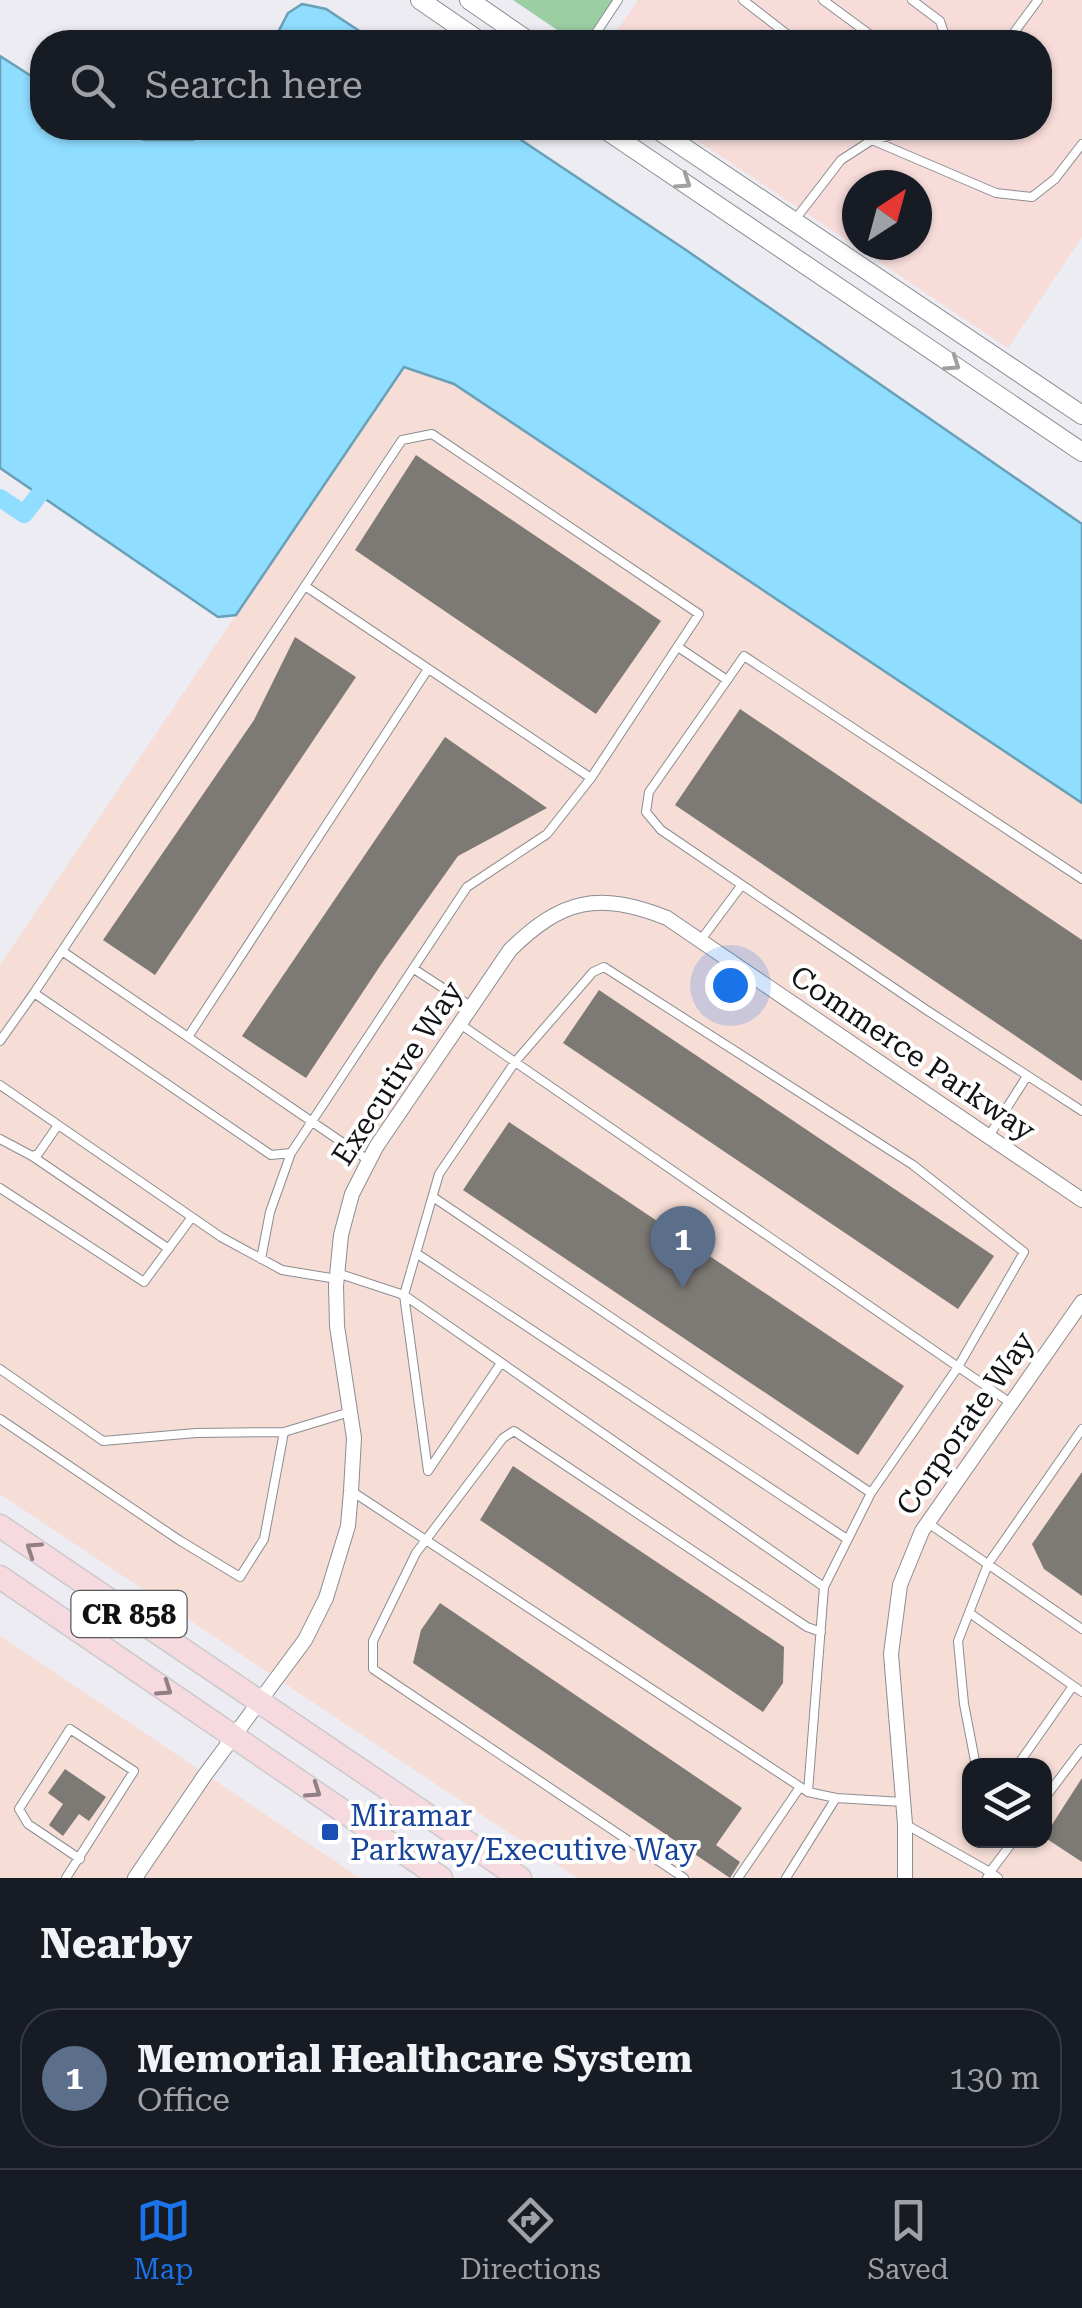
<!DOCTYPE html>
<style>
body{margin:0;font-family:"Roboto Serif",serif;background:#242831;color:#f1f3f6}
.controls{position:absolute;right:30px;bottom:30px;display:grid;overflow:hidden;border-radius:20px;box-shadow:0 2px 8px #0004}
.controls button{width:90px;height:90px;display:grid;place-items:center;padding:0;border:0;border-bottom:2px solid #363941;background:#171b24;color:#f1f3f6;font:50px sans-serif}
.compass{position:absolute;left:842px;top:170px;width:90px;height:90px;border-radius:50%;background:#171b24;box-shadow:0 2px 8px #0004;rotate:36deg}
.you{position:absolute;left:730px;top:985px;width:35px;height:35px;margin:-25px;border:8px solid #fff;border-radius:50%;background:#1a73e8;box-shadow:0 0 0 15px #1a73e833}
.badge{display:grid;place-items:center;width:65px;height:65px;border-radius:50%;background:#1a73e8;color:#fff;font-size:32px;font-weight:700}
.pin{position:absolute;translate:-50% -82px;filter:drop-shadow(0 2px 5px #0008)}
.pin::after{content:'';position:absolute;top:52px;width:35px;height:30px;background:inherit;clip-path:polygon(0 0,100% 0,50% 100%)}
.list{margin:0;padding:0;list-style:none}
h2{display:flex;justify-content:space-between;align-items:center;height:130px;margin:0;padding:0 40px;font-size:42px}
h2 small{font-size:32px;font-weight:400;color:#9ea1a6}
.list li{display:grid;grid-template-columns:65px 1fr auto;gap:30px;align-items:center;box-sizing:border-box;height:140px;margin:0 20px 20px;padding:0 20px;border:2px solid #363941;border-radius:40px}
.list b{display:block;font-size:38px;white-space:nowrap}
.list p{margin:0;font-size:32px;white-space:nowrap;color:#9ea1a6}
.list em{font-size:32px;font-style:normal;color:#9ea1a6}
.icon{flex:none;width:55px;height:55px;fill:none;stroke:currentColor;stroke-width:2;stroke-linecap:round;stroke-linejoin:round}
.map{position:relative;flex:none;width:1082px;height:1878px;overflow:hidden}
.search{position:absolute;background:#171b24;box-shadow:0 2px 8px #0004;left:30px;right:30px;top:30px;height:110px;display:flex;align-items:center;gap:25px;box-sizing:border-box;padding:0 35px;border-radius:40px;color:#9ea1a6;font-size:38px}
.sheet{height:290px;background:#171b24}
nav{display:flex;justify-content:space-around;align-items:center;box-sizing:border-box;height:140px;border-top:2px solid #363941;background:#171b24;font-size:28px;color:#9ea1a6}
nav a{display:grid;justify-items:center;gap:5px}
nav .on{color:#1a73e8}
.map>svg:first-child{display:block}
.commercial{fill:#f6ddd6;fill-rule:evenodd}
.education{fill:#f7dcda;fill-rule:evenodd}
.green{fill:#9bcea2}
.water{fill:#8fddff;stroke:#69a0b8;stroke-width:2.5}
.lines{fill:none;stroke-linecap:round;stroke-linejoin:round}
.canal{stroke:#8fddff;stroke-width:18}
.building{fill:#7d7975}
.service-casing{stroke:#8c8d92;stroke-width:10}
.minor-casing{stroke:#8c8d92;stroke-width:16}
.tertiary-casing{stroke:#8c8d92;stroke-width:20}
.primary-casing{stroke:#cbcbcb;stroke-width:25}
.service{stroke:#fff;stroke-width:8}
.minor{stroke:#fff;stroke-width:14}
.tertiary{stroke:#fff;stroke-width:18}
.primary{stroke:#f7d9e0;stroke-width:22}
.oneway{stroke:#a0a0a1}
.oneway2{stroke:#907f84}
.transit-dot{fill:#1a4fb4;stroke:#fff;stroke-width:4}
.labels{text-anchor:middle;dominant-baseline:central;stroke-width:8;stroke-linejoin:round;paint-order:stroke}
.shield{fill:#fff;stroke:#58595a;stroke-width:2.5}
.shield-label{font-size:28px;font-weight:bold;fill:#111213}
.street-label{font-size:30px;fill:#111213;stroke:#fff}
.transit-label{font-size:30px;fill:#164399;stroke:#fff;text-anchor:start}
</style>
<div class="map">
<svg width="1082" height="1878" viewBox="0 0 1082 1878">
<rect width="100%" height="100%" fill="#ececf2"/>
<path class="commercial" d="M403,367L454,384L1082,803V1878H577L0,1494V965ZM970,1766H1044V1840H970Z
M0,1636L155,1740L360,1878H0Z"/>
<path class="education" d="M638,0H1082V237L1008,348L679,128H1040V42H609ZM857,185H917V245H857Z"/>
<path class="green" d="M513,0H623L595,42H575Z"/>
<path class="water" d="M302,4L326,9L376,42H273L288,13Z
M0,56L42,83V128H120L144,140H193L204,128H503L686,250L1082,524V803L454,384L404,367L236,615L218,617L0,468Z"/>
<g class="lines">
<path class="canal" d="M0,498L24,514L52,478"/>
</g>
<path class="building" d="M416,455L661,621L596,714L355,550Z
M295,637L356,677L155,975L103,940L254,720Z
M740,709L1082,940V1081L675,805Z
M445,737L547,808L458,856L382,963L306,1078L242,1036Z
M599,990L994,1256L958,1309L563,1043Z
M509,1122L904,1386L858,1455L463,1190Z
M513,1466L784,1647L783,1683L763,1712L480,1520Z
M1082,1472V1596L1044,1569L1032,1544Z
M440,1603L742,1808L716,1845L740,1862L730,1878L413,1663L421,1630Z
M65,1769L106,1797L89,1821L79,1814L63,1836L49,1825L63,1804L48,1793Z
M1082,1778V1862L1044,1837Z"/>
<g class="lines">
<g class="service-casing">
<path id="service" d="M743,0L797,42
M823,0L880,42
M912,0L940,21L947,42
M590,42L618,0
M1007,42L1038,0
M872,140L996,193L1032,197L1055,179L1082,144
M794,221L841,160L872,140L920,128
M432,434L699,614L591,778L547,834L467,887L291,1153L271,1155L34,993L402,440Z
M305,586L591,778
M678,647L727,680
M1082,879L744,656L649,792L646,812L661,830L928,1011L1082,1111
M700,941L741,886
M62,951L368,1160
M414,969L472,1007
M188,1037L428,669
M0,1041L34,993
M0,1085L221,1237L282,1270L337,1279
M989,1136L1027,1076
M0,1139L32,1156L38,1154L58,1125
M32,1156L169,1249
M0,1188L144,1282L192,1217
M433,1197L871,1493
M416,1253L847,1539
M261,1259L270,1212L291,1153
M337,1273L404,1295L439,1174L515,1062L1012,1404
M404,1295L824,1587L871,1493L958,1367L1024,1252L913,1165L604,967L593,972L515,1062L460,1024
M404,1295L428,1471L501,1363
M0,1369L103,1441L196,1433L284,1432L350,1412
M0,1419L179,1540L240,1577L264,1539L284,1432
M353,1492L808,1792
M928,1523L1082,1629
M824,1587L808,1792L836,1798L903,1802
M971,1614L1082,1692
M976,1766L964,1704L958,1641L988,1564L1082,1429
M1017,1766L1073,1686
M1044,1799L1082,1749
M905,1824L990,1872L987,1878
M66,1878L134,1771L70,1729L19,1809L28,1824L80,1859
M684,1878L373,1669V1641L416,1553L503,1438L514,1431L807,1627L821,1632
M738,1878L800,1787
M786,1878L836,1798
M998,1878L990,1872L1014,1840"/>
</g>
<g class="minor-casing">
<path id="minor" d="M135,1878L205,1775L305,1640L326,1598L348,1526L351,1491L354,1438L337,1326L336,1286L341,1235L352,1194L376,1147L510,950C562,899 598,891 667,918L1082,1200
M905,1878V1824L891,1654L900,1585L922,1531L1082,1302"/>
</g>
<g class="tertiary-casing">
<path id="tertiary" d="M420,0L481,42
M469,0L530,42
M603,128L1082,452
M655,128L1082,415"/>
</g>
<g class="primary-casing">
<path id="primary" d="M0,1526L520,1878
M0,1577L441,1878"/>
</g>
<use href="#service" class="service"/>
<use href="#minor" class="minor"/>
<use href="#tertiary" class="tertiary"/>
<use href="#primary" class="primary"/>
</g>
<defs><path id="oneway-chevron" d="M-2-3.5L2.5 0L-2 3.5" fill="none" stroke-width="1.6" stroke-linecap="round" stroke-linejoin="round" transform="scale(2.5)"/></defs>
<g class="oneway">
<use href="#oneway-chevron" transform="translate(684 182) rotate(34)"/>
<use href="#oneway-chevron" transform="translate(953 364) rotate(34)"/>
</g>
<g class="oneway2">
<use href="#oneway-chevron" transform="translate(33 1549) rotate(-146)"/>
<use href="#oneway-chevron" transform="translate(165 1689) rotate(34)"/>
<use href="#oneway-chevron" transform="translate(314 1791) rotate(34)"/>
</g>
<rect class="transit-dot" x="320" y="1822" width="20" height="20" rx="5"/>
<g class="labels">
<rect class="shield" x="71.5" y="1591" width="115" height="46" rx="8"/>
<g class="shield-label">
<text x="129" y="1614">CR 858</text>
</g>
<g class="street-label">
<text transform="translate(913 1053) rotate(34)">Commerce Parkway</text>
<text transform="translate(397 1073) rotate(-57)">Executive Way</text>
<text transform="translate(965 1423) rotate(-55)">Corporate Way</text>
</g>
<g class="transit-label">
<text x="350" y="1815">Miramar<tspan x="350" dy="34">Parkway/Executive Way</tspan></text>
</g>
</g>
</svg>
<div class="controls">
<button><svg class="icon" aria-label="layers" viewBox="0 0 24 24"><path d="M12 4l9 5-9 5-9-5zM3 14l9 5 9-5"/></svg></button>
</div>
<svg class="compass" viewBox="-18 -18 36 36"><path d="M0-13l5 13h-10z" fill="#e53935"/><path d="M0 13l5-13h-10z" fill="#9ea1a6"/></svg>
<div class="you"></div>
<div class="pin badge" style="left:683px;top:1288px;background:#5c6f8a">1</div>
<div class="search"><svg class="icon" aria-label="search" viewBox="0 0 24 24"><circle cx="10" cy="10" r="6"/><path d="M15 15l6 6"/></svg>Search here</div>
</div>
<section class="sheet">
<h2>Nearby<small></small></h2>
<ul class="list">
<li><span class="badge" style="background:#5c6f8a">1</span><div><b>Memorial Healthcare System</b><p>Office</p></div><em>130 m</em></li>
</ul>
</section>
<nav>
<a class="on"><svg class="icon" aria-label="map" viewBox="0 0 24 24"><path d="M3 6l6-2 6 2 6-2v14l-6 2-6-2-6 2zM9 4v14M15 6v14"/></svg>Map</a>
<a><svg class="icon" aria-label="directions" viewBox="0 0 24 24"><path d="M12 3l9 9-9 9-9-9zM9 14v-3h6M13 9l2 2-2 2"/></svg>Directions</a>
<a><svg class="icon" aria-label="saved" viewBox="0 0 24 24"><path d="M7 4h10v16l-5-4-5 4z"/></svg>Saved</a>
</nav>
